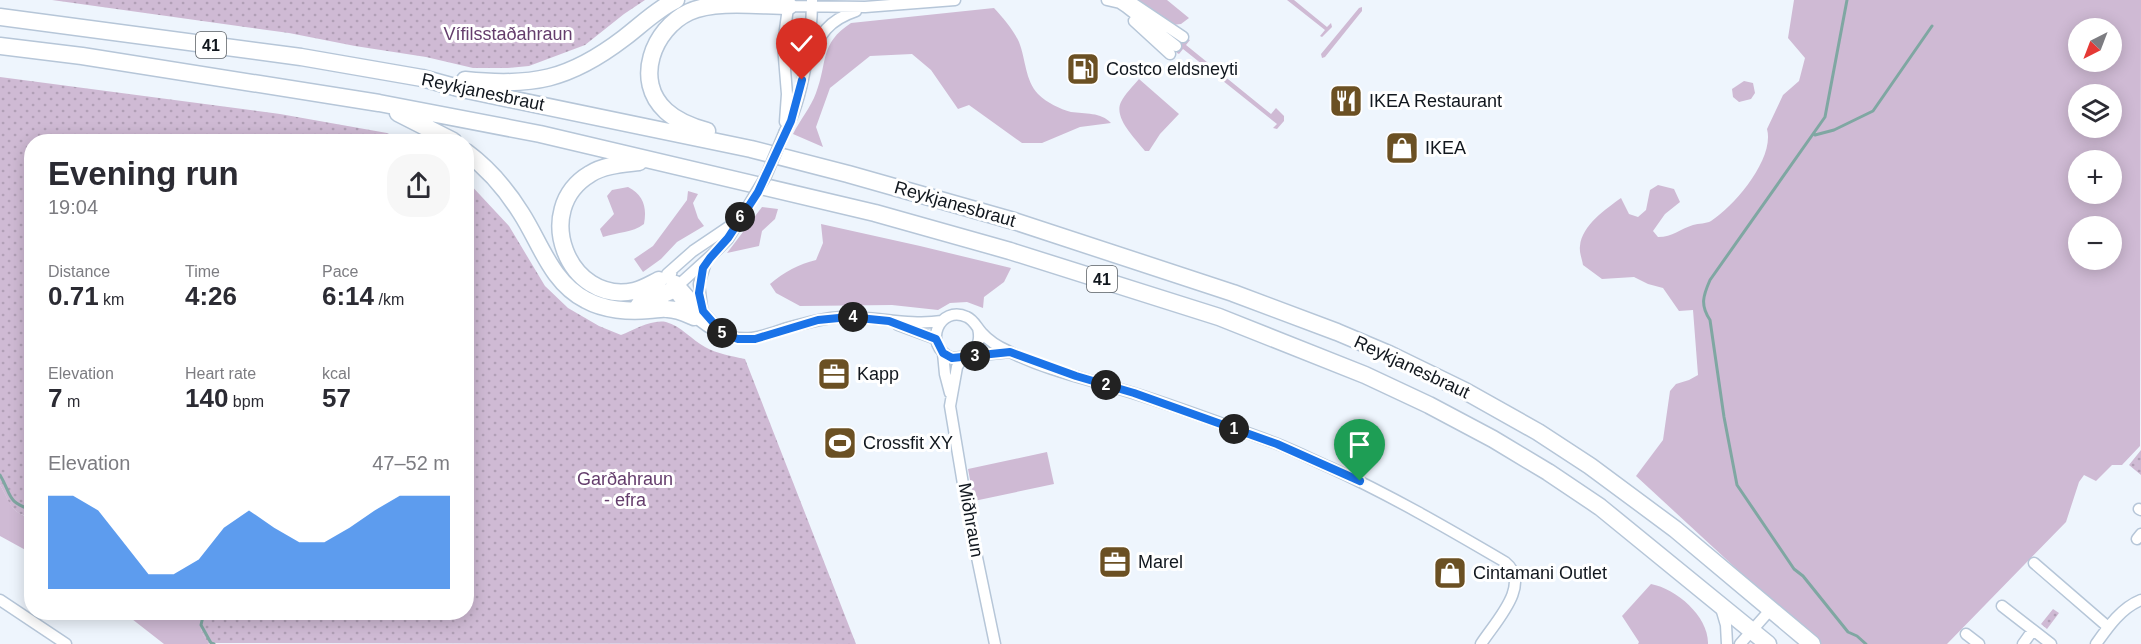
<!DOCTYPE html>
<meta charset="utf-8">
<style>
body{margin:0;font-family:Helvetica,sans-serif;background:#f7f7f7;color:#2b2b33;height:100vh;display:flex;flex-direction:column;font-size:22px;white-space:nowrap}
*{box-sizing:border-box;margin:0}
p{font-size:20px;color:#7c7c81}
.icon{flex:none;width:33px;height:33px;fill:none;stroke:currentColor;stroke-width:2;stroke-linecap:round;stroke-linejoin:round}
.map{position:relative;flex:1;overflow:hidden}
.drawer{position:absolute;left:24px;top:134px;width:450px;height:486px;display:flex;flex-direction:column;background:#fff;border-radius:24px;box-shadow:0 3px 15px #0003}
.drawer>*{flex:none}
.needle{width:39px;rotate:222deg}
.tools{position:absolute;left:2068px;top:18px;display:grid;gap:12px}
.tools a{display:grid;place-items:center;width:54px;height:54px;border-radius:50%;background:#fff;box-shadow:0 3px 15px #0003;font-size:30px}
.pin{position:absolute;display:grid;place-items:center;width:51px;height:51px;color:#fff;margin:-62px -26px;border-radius:50% 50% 50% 0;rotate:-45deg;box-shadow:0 0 6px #0007}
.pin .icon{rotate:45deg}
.km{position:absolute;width:30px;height:30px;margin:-15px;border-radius:50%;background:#222;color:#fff;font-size:16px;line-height:30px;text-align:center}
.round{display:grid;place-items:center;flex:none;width:63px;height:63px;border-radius:24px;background:#f7f7f7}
.head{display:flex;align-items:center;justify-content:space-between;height:102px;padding:0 24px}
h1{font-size:33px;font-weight:700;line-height:45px}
.figures{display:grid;grid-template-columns:repeat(3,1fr);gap:9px;height:102px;padding:6px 24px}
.figures div{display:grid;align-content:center}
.figures b{font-size:26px;font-weight:700}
.figures small{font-size:16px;font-weight:400}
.figures p{font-size:16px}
.chart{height:168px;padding:12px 24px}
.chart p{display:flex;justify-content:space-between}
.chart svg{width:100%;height:108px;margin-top:6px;fill:#1a73e8;opacity:.7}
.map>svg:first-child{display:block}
.grass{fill:#cfbad4;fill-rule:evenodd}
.park{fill:url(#park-dots)}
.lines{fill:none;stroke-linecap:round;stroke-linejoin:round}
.stream{stroke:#7fa7a2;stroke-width:3}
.minor-casing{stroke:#b6c6d8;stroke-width:13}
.highway-casing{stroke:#b6c6d8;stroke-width:19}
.minor{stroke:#fff;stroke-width:10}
.highway{stroke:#fff;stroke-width:16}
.minor-bridge-casing{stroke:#b6c6d8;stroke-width:13;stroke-linecap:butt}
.minor-bridge{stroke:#fff;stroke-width:10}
.route-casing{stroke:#fff;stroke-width:12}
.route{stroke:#1a73e8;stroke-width:8}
.labels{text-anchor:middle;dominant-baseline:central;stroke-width:6;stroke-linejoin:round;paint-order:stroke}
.shield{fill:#fff;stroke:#585d62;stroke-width:1.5}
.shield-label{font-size:16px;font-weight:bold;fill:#11171e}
.park-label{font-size:18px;fill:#643d6c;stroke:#fff}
.poi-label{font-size:18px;fill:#11171e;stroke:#fff;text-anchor:start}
.street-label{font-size:18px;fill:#11171e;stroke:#fff}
</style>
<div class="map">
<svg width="2141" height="644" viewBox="0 0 2141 644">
<defs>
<pattern id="park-dots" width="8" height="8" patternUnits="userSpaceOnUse" patternTransform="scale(1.5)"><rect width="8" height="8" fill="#cfbad4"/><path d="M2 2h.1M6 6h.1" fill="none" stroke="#b19fb6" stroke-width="1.8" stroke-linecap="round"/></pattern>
</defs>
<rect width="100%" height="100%" fill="#eef5fd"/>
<!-- grass -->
<path class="grass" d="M1136 0H1167L1189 18 1181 24 1172 25Z
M1287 0H1294L1327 27 1331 23 1332 27 1322 37 1320 36 1325 30Z
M1794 0H2141L2140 446 2122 465H2112L2096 481 2084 475 2079 482 2066 522 1947 644H1818L1636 476 1663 440 1670 391 1676 384 1689 380 1698 375 1693 310 1679 311 1663 288 1648 284 1634 277 1602 279 1583 265C1582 259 1579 252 1580 246 1582 225 1606 209 1621 198L1629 214 1638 217 1646 210 1650 190 1658 185 1674 189 1680 202 1665 214 1653 231 1658 237C1673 237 1680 229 1693 225 1699 223 1706 224 1711 221 1735 206 1775 158 1767 129L1783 95 1799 81 1805 58 1788 38ZM2079 28H2112V62H2079ZM2079 94H2112V128H2079ZM2079 160H2112V194H2079ZM2079 226H2112V260H2079Z
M1362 7V11L1325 57 1322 58 1321 54 1359 8Z
M994 8C1003 18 1013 29 1019 42 1026 60 1025 80 1038 94 1047 103 1060 109 1071 112 1085 114 1101 112 1111 123L1080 127 1042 143H1022L969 105 958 109 931 70 912 54 870 56 830 88 816 127 823 147 793 134C800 120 811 107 816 93 828 62 819 44 851 23Z
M1188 39 1190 40 1186 45 1271 114 1276 108 1284 116V121L1277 129 1273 128 1277 124 1183 49 1179 54 1177 53C1177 48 1183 40 1188 39Z
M1139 79 1179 114 1160 134 1149 151H1145C1136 139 1113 118 1121 102 1125 94 1133 86 1139 79Z
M1744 81 1753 83 1755 93 1751 99 1739 102 1733 97 1732 89Z
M628 187C644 195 647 208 644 224 632 233 618 232 603 237L600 229 614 214 607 196 612 190Z
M688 191 698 194 693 203 698 218 704 226 677 242 661 259 643 272 634 259 653 246 687 200Z
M762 207 778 209 775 219 762 231 759 246 727 253Z
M821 224 920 246 1011 268 1004 282 984 297 983 308 967 302 950 303 938 310 892 305 800 306 776 293 770 284C784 272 799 264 816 260L823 243Z
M1047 452 1054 484 974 501 968 469Z
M0 485C11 502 9 512 31 518V553L0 536Z
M1651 584C1677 589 1709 617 1708 644H1638L1639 642 1622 616Z
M123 612H200L202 633 209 644H164Z"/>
<!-- park -->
<path class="park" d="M52 0H645L624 14 585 45 529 66 508 68H473L426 57 355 46 289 33Z
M0 77 280 114 387 133 404 141H32L31 518C8 511 11 503 0 485Z
M467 181 509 226 545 286 568 308 599 326 621 335C634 330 652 319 666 322 681 326 692 340 705 347 718 354 731 356 745 359L856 644 208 643 202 633 200 612H466Z
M2141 450V475L2129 465Z
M2053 609 2059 613 2047 629 2041 624Z"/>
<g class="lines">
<!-- stream -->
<path class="stream" d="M1847 0 1825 117 1710 280C1703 296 1700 305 1710 320L1724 417 1737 485 1794 569 1803 576 1848 632 1857 636 1866 644
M1815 135 1834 130 1873 111 1932 26
M0 475C12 495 6 502 32 510
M204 612 201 625 211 643 214 644"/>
<!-- minor casing -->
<g class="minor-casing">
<path id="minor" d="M1107 0 1120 3 1126 7 1176 46
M1128 0 1183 37
M789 6 865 7 955 0
M1134 21 1170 54
M810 60C819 34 829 20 856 11
M785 122 787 94 783 45 789 0
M785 131C803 100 812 37 812 0
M672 270C667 285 676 295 685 306 694 318 704 325 717 332 743 344 762 337 787 328 805 323 823 318 841 317 875 316 908 326 942 321
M667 274 693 251 733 224
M676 281 721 332
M673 290 715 252 728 239 745 211
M702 308 699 284 705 265
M898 325 936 339
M1010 352 952 358C921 345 940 304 967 317 974 320 977 328 982 333 989 341 999 347 1008 351 1047 371 1092 380 1133 393 1181 408 1228 426 1275 443 1293 450 1311 459 1329 467 1390 495 1447 528 1505 562 1533 584 1495 622 1481 644
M943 353 945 374 950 393
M967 356C978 349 981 340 978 328
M962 358 957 367 950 406 968 514 995 644
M2139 509 2141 510
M2137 539 2141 534
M2034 563 2108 627
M0 600 66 644
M2002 606 2033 630 2023 644
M1721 608 1726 625 1727 644
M2033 630 2051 644
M1966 634 1979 644
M1740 644 1771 609
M2096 644C2108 627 2121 608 2141 600"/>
</g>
<!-- highway casing -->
<g class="highway-casing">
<path id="highway" d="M0 17 301 57 422 78 462 89 751 149 848 174 1014 221 1233 293 1337 332 1389 354 1465 391 1538 432 1590 466 1675 529 1812 644
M0 46 82 56 379 103 540 134 875 213 1010 251 1219 317 1365 375 1429 405 1493 439 1548 472 1600 507 1768 644
M465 80C532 87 569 80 624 38 640 26 657 9 676 0
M398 113 453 141
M707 131C692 127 678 122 666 111 633 81 653 29 689 12 715 0 760 6 789 6
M466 152C489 169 506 189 521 213 541 244 551 282 586 300 604 310 629 312 649 310 655 310 661 308 667 309 677 309 685 313 694 317
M639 162C623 164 604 165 590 174 531 209 568 305 634 291 643 289 651 284 659 280
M639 305 673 290"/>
</g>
<!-- minor -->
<use href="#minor" class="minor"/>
<!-- highway -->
<use href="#highway" class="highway"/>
<!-- minor-bridge casing -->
<g class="minor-bridge-casing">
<path id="minor-bridge" d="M745 211 766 176 785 131"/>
</g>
<!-- minor-bridge -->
<use href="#minor-bridge" class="minor-bridge"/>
</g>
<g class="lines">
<!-- route casing -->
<g class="route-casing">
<path id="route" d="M802 80 791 121 758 192 728 238 710 258 703 268 699 293 703 311 723 334 738 339H755L818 320 849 317 889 321 936 339 943 353 952 358 1010 352 1076 376 1134 393 1277 444 1360 481"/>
</g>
<!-- route -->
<use href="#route" class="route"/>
</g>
<!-- icons -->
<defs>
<g id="fuel-square" transform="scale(1.725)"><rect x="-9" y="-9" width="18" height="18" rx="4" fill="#6b5023" stroke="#fff"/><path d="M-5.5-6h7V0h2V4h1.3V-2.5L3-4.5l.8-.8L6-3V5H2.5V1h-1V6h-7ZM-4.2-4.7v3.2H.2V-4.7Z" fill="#fff"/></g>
<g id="restaurant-square" transform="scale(1.725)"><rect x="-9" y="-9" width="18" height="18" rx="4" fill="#6b5023" stroke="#fff"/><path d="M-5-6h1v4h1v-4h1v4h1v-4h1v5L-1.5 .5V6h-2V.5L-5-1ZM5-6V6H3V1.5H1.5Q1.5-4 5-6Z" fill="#fff"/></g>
<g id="shop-square" transform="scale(1.725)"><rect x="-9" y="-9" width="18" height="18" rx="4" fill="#6b5023" stroke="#fff"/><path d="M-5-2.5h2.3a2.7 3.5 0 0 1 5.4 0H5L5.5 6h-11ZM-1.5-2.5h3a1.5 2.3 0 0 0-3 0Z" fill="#fff"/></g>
<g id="office-square" transform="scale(1.725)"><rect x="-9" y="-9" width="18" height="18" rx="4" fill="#6b5023" stroke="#fff"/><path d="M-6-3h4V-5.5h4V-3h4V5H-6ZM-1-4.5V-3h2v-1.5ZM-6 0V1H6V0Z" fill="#fff"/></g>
<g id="stadium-square" transform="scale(1.725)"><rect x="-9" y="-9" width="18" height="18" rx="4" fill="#6b5023" stroke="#fff"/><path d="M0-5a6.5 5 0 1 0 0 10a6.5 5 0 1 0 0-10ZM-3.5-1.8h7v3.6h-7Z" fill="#fff"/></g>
</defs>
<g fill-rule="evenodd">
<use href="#fuel-square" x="1083" y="69"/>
<use href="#restaurant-square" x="1346" y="101"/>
<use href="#shop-square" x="1402" y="148"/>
<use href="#office-square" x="834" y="374"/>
<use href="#stadium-square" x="840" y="443"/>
<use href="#office-square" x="1115" y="562"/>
<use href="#shop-square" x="1450" y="573"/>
</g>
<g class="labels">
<!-- shield labels -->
<g class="shield">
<rect x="196" y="32" width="30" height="26" rx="4.5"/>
<rect x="1087" y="266" width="30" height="26" rx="4.5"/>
</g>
<g class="shield-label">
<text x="211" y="45">41</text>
<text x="1102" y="279">41</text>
</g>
<!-- park labels -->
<g class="park-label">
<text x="508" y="34">Vífilsstaðahraun</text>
<text x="625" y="479">Garðahraun<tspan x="625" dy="21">- efra</tspan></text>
</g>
<!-- poi labels -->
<g class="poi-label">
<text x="1106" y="69">Costco eldsneyti</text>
<text x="1369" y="101">IKEA Restaurant</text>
<text x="1425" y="148">IKEA</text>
<text x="857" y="374">Kapp</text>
<text x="863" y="443">Crossfit XY</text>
<text x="1138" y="562">Marel</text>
<text x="1473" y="573">Cintamani Outlet</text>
</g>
<!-- street labels -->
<g class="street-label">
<text transform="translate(483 92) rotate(12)">Reykjanesbraut</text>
<text transform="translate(955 204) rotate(16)">Reykjanesbraut</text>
<text transform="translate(1412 367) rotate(25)">Reykjanesbraut</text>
<text transform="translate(971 520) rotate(80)">Miðhraun</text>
</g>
</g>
</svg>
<div class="tools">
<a><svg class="needle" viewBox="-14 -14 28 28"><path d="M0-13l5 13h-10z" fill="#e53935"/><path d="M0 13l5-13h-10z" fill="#7c7c81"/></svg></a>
<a><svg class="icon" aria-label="layers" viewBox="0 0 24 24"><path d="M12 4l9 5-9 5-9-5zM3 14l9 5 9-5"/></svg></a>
<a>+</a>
<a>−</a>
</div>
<div class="pin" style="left:1360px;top:481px;background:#1e9e55"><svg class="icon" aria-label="arrive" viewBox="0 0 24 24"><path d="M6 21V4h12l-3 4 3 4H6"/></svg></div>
<div class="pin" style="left:802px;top:80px;background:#d93025"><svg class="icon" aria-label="check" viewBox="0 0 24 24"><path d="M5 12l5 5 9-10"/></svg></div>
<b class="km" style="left:1234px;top:429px">1</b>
<b class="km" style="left:1106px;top:385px">2</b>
<b class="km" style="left:975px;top:356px">3</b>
<b class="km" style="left:853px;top:317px">4</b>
<b class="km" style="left:722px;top:333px">5</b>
<b class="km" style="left:740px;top:217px">6</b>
<section class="drawer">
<div class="head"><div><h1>Evening run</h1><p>19:04</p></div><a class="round"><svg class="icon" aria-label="share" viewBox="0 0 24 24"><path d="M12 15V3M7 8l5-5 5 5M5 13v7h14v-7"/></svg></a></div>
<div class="figures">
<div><p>Distance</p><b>0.71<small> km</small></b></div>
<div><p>Time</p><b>4:26</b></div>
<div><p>Pace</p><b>6:14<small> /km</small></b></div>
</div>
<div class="figures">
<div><p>Elevation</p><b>7<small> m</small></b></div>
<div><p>Heart rate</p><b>140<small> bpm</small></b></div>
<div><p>kcal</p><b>57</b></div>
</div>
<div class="chart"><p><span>Elevation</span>47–52 m</p>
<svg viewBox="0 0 160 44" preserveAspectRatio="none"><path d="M0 44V6L10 6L20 12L30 25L40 38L50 38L60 32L70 19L80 12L90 19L100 25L110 25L120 19L130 12L140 6L150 6L160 6V44z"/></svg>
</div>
</section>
</div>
